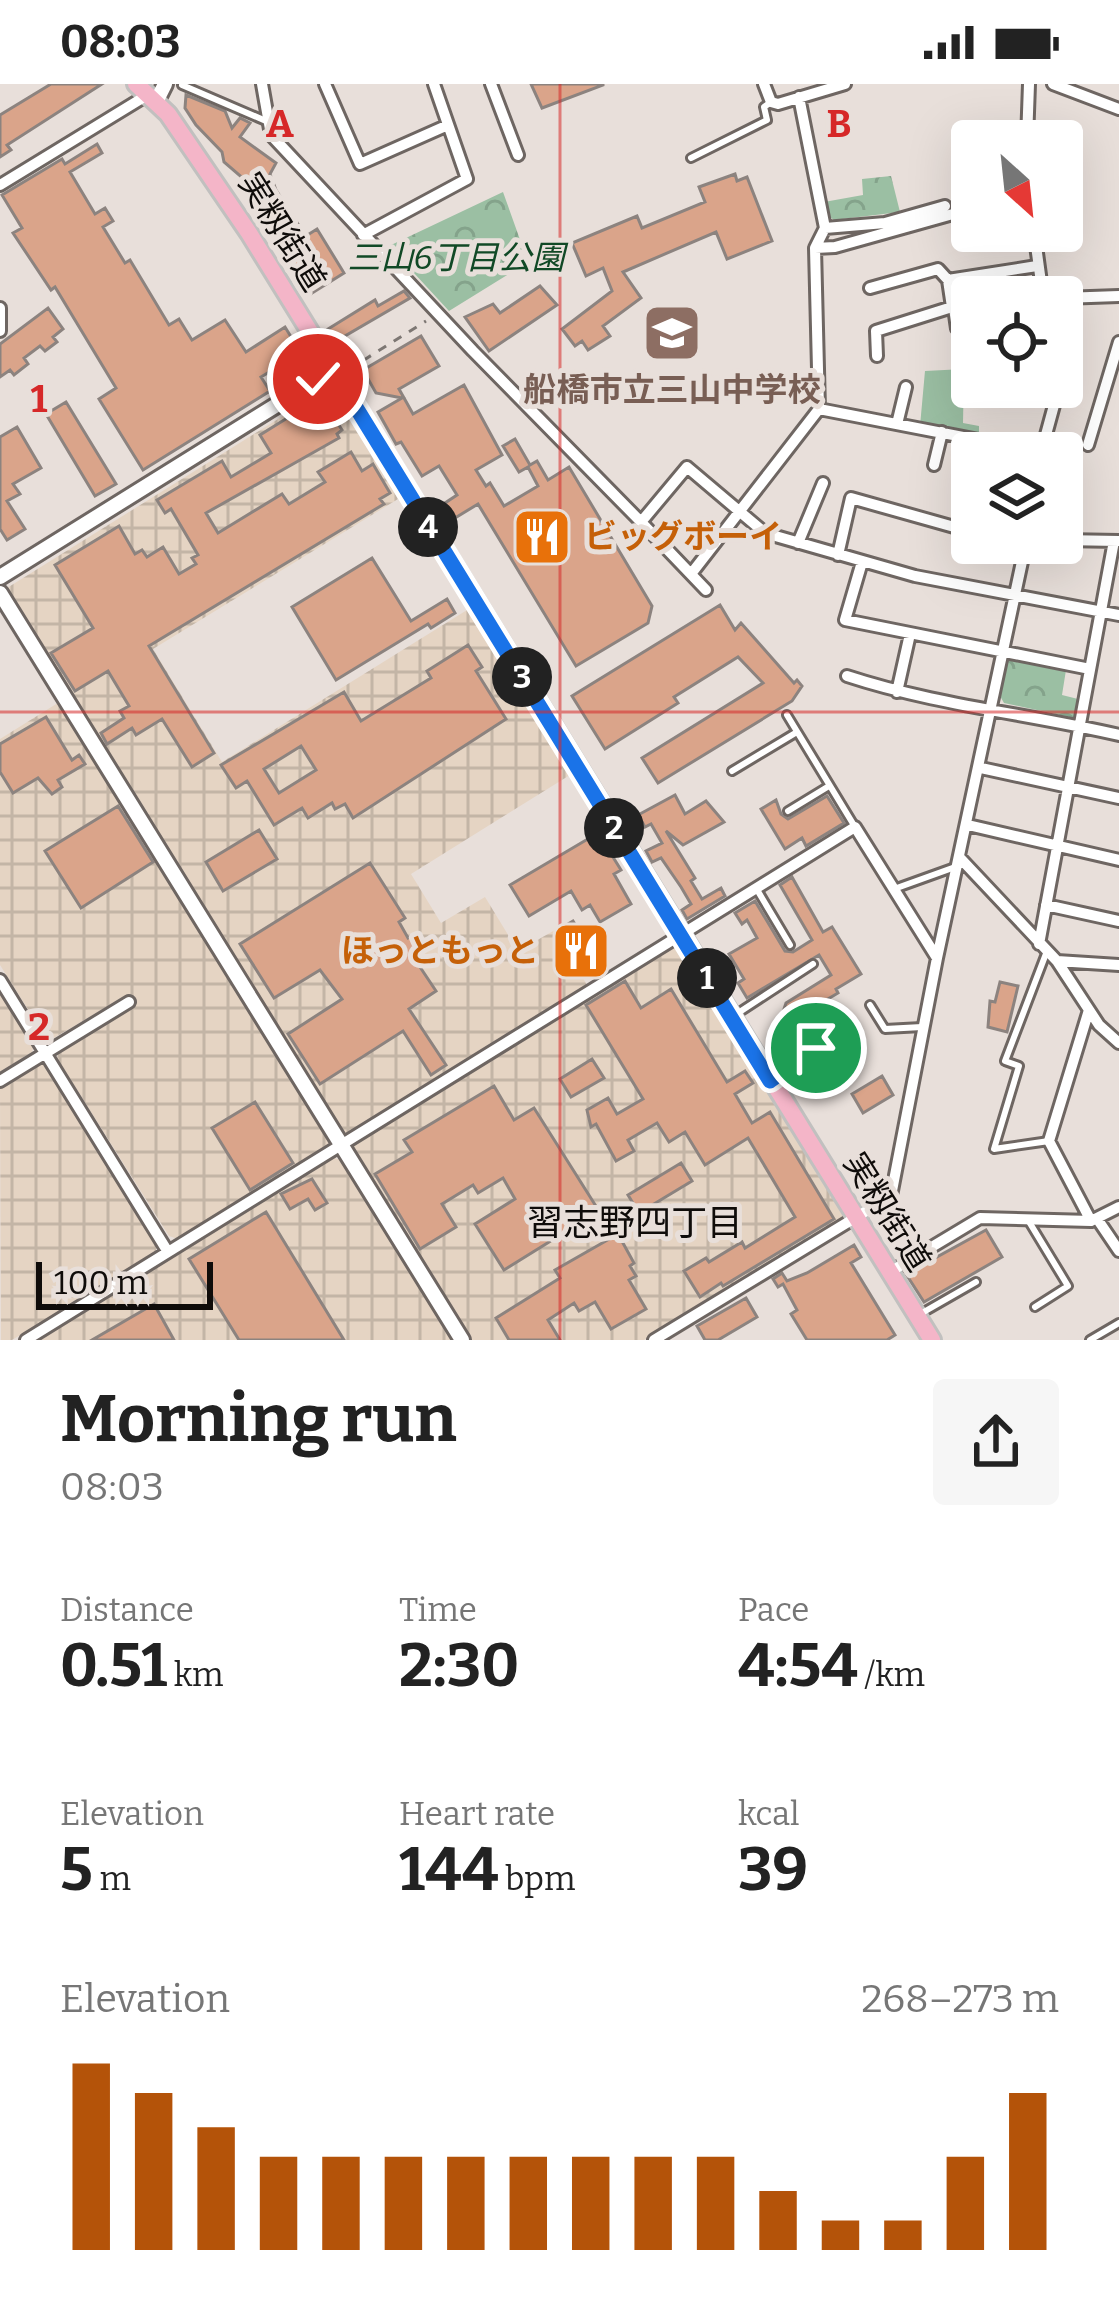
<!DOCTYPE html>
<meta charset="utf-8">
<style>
body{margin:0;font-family:Bitter,"Noto Sans JP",serif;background:#f6f6f6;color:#222;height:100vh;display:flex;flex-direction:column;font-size:45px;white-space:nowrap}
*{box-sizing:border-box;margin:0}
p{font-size:39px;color:#767676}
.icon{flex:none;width:66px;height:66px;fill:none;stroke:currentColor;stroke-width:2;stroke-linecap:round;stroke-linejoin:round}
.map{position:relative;height:1256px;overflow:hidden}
.drawer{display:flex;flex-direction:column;background:#fff;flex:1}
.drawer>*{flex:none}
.needle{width:78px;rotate:153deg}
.buttons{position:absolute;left:951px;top:36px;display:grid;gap:24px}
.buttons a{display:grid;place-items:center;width:132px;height:132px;border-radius:12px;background:#fff;box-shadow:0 12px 48px #0002;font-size:60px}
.scale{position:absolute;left:36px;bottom:30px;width:177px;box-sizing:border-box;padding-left:12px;border:6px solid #0f0c0a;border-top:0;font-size:33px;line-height:42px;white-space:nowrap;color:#0f0c0a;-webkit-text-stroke:9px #e8dfda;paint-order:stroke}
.pin{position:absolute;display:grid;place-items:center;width:102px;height:102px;color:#fff;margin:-51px;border:6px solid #fff;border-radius:50%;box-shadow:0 3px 12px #0007}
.km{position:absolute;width:60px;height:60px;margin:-30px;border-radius:50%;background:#222;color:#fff;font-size:33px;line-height:60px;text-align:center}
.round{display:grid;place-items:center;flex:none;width:126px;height:126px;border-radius:12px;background:#f6f6f6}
.head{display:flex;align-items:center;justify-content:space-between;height:204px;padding:0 60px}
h1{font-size:66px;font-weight:700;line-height:90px}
.stats{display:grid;grid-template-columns:repeat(3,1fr);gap:18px;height:204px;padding:12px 60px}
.stats div{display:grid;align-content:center}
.stats b{font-size:60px;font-weight:700}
.stats small{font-size:33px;font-weight:400}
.stats p{font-size:33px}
.chart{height:336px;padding:24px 60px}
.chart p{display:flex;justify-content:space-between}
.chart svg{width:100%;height:216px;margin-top:12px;stroke:#b45309;stroke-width:6}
.status{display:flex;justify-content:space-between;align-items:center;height:84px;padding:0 60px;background:#fff;direction:ltr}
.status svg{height:33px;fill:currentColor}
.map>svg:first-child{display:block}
.industrial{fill:url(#industrial-grid)}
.green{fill:#9bbfa3}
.park{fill:url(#park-crowns)}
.building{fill:#daa48a;stroke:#8c837f;stroke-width:3;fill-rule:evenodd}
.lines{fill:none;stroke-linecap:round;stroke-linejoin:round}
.service-casing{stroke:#6e6662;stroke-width:12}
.minor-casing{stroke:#6e6662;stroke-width:16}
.tertiary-casing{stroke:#6e6662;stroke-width:20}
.primary-casing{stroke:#c1c0bf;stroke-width:22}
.path{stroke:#7d7773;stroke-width:3;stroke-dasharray:9 9;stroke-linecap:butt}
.service{stroke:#fff;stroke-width:6}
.minor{stroke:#fff;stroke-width:10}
.tertiary{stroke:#fff;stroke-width:14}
.primary{stroke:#f4b5c8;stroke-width:16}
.route-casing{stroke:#fff;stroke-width:24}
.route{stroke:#1a73e8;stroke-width:15}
.grid{fill:none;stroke:#d62828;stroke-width:3;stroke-opacity:0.55}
.labels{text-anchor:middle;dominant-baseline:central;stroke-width:10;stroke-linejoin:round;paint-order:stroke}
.street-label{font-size:33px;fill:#0f0c0a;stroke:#e8dfda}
.park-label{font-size:33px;font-style:italic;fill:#114926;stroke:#e8dfda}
.education-label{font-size:33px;font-weight:bold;fill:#785e54;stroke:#e8dfda}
.food-label{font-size:33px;font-weight:bold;fill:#c56008;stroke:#e8dfda;text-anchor:start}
.neighbourhood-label{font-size:36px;fill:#0f0c0a;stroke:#e8dfda}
.grid-label{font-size:39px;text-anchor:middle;font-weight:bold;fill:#d62828;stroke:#e8dfda;stroke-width:10;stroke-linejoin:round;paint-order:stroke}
</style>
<div class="status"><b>08:03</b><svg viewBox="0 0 49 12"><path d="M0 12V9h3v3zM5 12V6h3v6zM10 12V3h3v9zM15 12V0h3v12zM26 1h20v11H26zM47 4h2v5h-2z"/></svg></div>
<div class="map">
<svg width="1119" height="1256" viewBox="0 0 1119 1256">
<defs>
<pattern id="industrial-grid" width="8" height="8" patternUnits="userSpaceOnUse" patternTransform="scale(3)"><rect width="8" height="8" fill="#e5d4c3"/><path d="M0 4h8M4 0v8" fill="none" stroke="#c3b5a6"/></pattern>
<pattern id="park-crowns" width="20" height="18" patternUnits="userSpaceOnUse" patternTransform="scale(3)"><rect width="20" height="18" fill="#9bbfa3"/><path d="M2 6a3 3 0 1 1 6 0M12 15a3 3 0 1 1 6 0" fill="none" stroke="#84a38b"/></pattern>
</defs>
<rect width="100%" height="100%" fill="#e8dfda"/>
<!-- industrial -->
<path class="industrial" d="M320 309 336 314 398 415 153 565 222 678 467 526 570 691 411 790 441 839 485 813 518 867 555 846 587 901 347 1050 341 1049 7 504Z
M61 617 330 1056 326 1066 178 1155 169 1152 57 974 59 967 133 922 127 911 52 955 46 954 0 881V655Z
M676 861 844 1133 644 1256H471L352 1065 353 1060Z
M0 907 34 961 32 968 0 988Z
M40 980 47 982 157 1160 155 1170 12 1256H1L0 1005Z
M331 1073 341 1076 453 1256H40Z"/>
<!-- green -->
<path class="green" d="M964 285 963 339 979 342V352L920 342 925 287Z"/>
<!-- park -->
<path class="park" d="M891 92 900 128 834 136 827 131 824 118 863 111 862 95Z
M503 108 528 178 449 227 389 162Z
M1011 574 1066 586 1062 611 1082 616 1081 629 1074 634 1004 619 1000 612 1006 579Z"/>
<!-- building -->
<path class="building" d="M51 0H102L7 61 11 66 0 73V31Z
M531 0H603V1L542 24Z
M186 11 225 27 232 44 240 34 250 39 240 53 276 79 270 90 276 106 298 140 281 156 277 149 273 151 259 128 273 120 224 78 222 68 196 41 185 24Z
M97 60 102 69 70 88 95 130 105 124 113 137 103 143 125 179 130 176 169 241 179 235 192 256 225 236 246 268 285 243 301 269 261 293 270 307 143 386 99 315 116 304 55 203 51 206 13 149 22 144 2 111 62 75 65 80Z
M735 90 737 97 747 93 772 157 727 175 716 148 623 188 641 214 603 242 610 252 588 266 582 257 575 262 562 245 612 207 603 184 586 192 572 159 637 132 642 144 705 118 699 103Z
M317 145 344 189 309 211 282 167Z
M540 202 557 221 489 267 465 233 493 220 500 229Z
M404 207 410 214 338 256 332 253 328 245 375 216 378 222Z
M48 224 63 245 53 253 57 258 45 267 40 262 24 274 28 280 14 291 10 286 0 293V260Z
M421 252 439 282 399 305 413 330 464 301 502 371 476 386 486 402 490 399 504 422 538 402 528 383 519 388 503 362 515 355 530 381 537 377 548 396 569 383 652 522 648 539 576 582 478 420 455 434 445 419 457 411 439 382 422 392 401 358 396 360 378 328 402 314 376 309 363 286Z
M321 313 342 346 337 350 339 354 206 429 218 449 282 410 289 420 325 398 318 388 351 368 362 387 373 380 390 409 380 415 384 420 149 562 214 669 192 683 162 635 136 651 132 644 107 660 101 649 124 634 120 627 129 622 108 587 75 607 51 569 93 544 55 481 119 442 135 470 142 466 147 473 163 463 179 490 196 480 192 474 198 471 171 425 165 429 157 416 222 377 231 393 271 369 260 351Z
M66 318 116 400 95 412 46 330Z
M17 343 41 384 13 400 20 410 7 417 25 445 7 456 0 445V353Z
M372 474 411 537 447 515 455 529 431 544 428 540 336 596 292 523Z
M720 521 735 546 741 539 794 599 797 596 802 602 792 617 658 699 642 674 763 599 738 573 674 613 678 619 605 665 572 612Z
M468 561 482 583 476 587 506 635 353 734 345 720 335 725 332 719 308 734 302 724 274 741 247 697 236 704 221 681 344 608 361 637 431 594 427 587ZM301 662 316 686 279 709 264 685Z
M46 633 72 676 79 671 85 680 58 696 62 703 52 710 38 694 13 709 0 688V660Z
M675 711 685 730 706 717 724 738 683 761 666 747 695 794 691 797 702 815 721 804 725 812 687 835 682 826 691 820 681 803 661 774 652 778 646 767 662 759 651 740 645 743 638 731Z
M827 712 844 739 806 762 802 754 785 765 761 725 776 716 781 730 788 735Z
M118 722 153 778 81 824 45 767Z
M259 746 277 775 223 807 206 778Z
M598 749 621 786 614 790 631 820 600 838 590 821 582 826 571 807 529 832 510 801Z
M370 779 405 834 399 838 408 854 413 851 421 863 412 871 436 907 409 925 446 981 431 991 403 947 320 1000 288 950 342 915 320 886 274 914 240 860Z
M792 793 823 848 832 843 861 890 836 905 838 909 791 937 784 925 786 919 831 891 819 871 747 914 738 899 744 895 729 870 757 854 747 836 742 840 735 829 755 817 785 867 793 868 812 856 780 801Z
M573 837 600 881 585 890 558 846Z
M625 897 641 924 671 905 727 998 745 987 753 999 735 1010 752 1039 770 1028 834 1135 723 1202 721 1199 700 1213 684 1187 706 1174 709 1178 742 1158 745 1164 795 1133 748 1054 705 1081 685 1048 669 1058 657 1039 628 1056 634 1067 616 1077 596 1040 591 1043 587 1026 608 1014 617 1030 643 1015 586 921Z
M1000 898 1018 902 1007 948 988 943 990 917 995 918Z
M592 975 604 994 571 1013 560 995Z
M882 992 893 1011 863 1029 852 1010Z
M494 1002 514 1036 534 1024 599 1127 504 1186 475 1140 515 1115 503 1094 478 1109 473 1101 442 1120 456 1143 420 1165 375 1090 412 1068 404 1056Z
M255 1018 293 1079 250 1106 212 1044Z
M681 1079 692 1097 639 1129 628 1111Z
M312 1095 327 1119 315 1126 308 1115 290 1125 281 1110Z
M266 1128 344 1256H239L189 1175Z
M986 1146 1002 1173 924 1218 906 1190Z
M618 1150 634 1179 630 1182 636 1192 629 1196 646 1225 611 1245 595 1218 579 1227 574 1219 548 1236 560 1256H509L496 1234 560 1194 555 1186Z
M854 1161 861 1173 851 1179 895 1251 887 1256H807L791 1230 797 1226 783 1200 778 1203 773 1195 782 1189 787 1197 807 1189Z
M746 1214 757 1233 718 1256H705L697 1242Z
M154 1220 174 1256H92Z"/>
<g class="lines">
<!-- service casing -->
<g class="service-casing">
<path id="service" d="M182 1 266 37
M691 74 767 36 764 23 771 18
M952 224 955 245 972 244
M787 631 855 743
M732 687 797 648
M788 727 829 702
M756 804 790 861
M894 805 958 782
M1047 867 1005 977 1019 982 994 1065 1049 1057
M870 921 885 945 922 943
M735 931 813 880
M775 993 816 964
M1028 1136 1068 1202 1035 1223
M922 1229 976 1198
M1090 1256 1119 1239"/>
</g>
<!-- minor casing -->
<g class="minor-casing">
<path id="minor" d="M262 0 271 51 473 267 641 438 687 383 765 449 915 492 1119 531
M325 0 360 80 448 41
M491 0 518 71
M764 0 771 18 778 20 845 0
M1053 0 1119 25
M1027 57 1029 0
M0 101 149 10
M825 144 885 139 945 122
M1034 147 1043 213
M363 151 467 95 434 0
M815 164 835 163 960 128
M870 204 938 185 948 196 1037 182
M1062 214 1119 212
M0 224V247
M1062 260V292
M877 272 876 247 952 223 948 196
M819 325 1041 368
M897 340 906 303
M1088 361 1119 258
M1041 369 1059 303
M934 381 942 348
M641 438 706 506
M1062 456 1119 457
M798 459 823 399
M838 471 851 414 972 448
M862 478 845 536 1090 585
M691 490 819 325 815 164 825 144 799 13
M847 592C935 621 1029 630 1119 651
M897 608 910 550
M981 684 1119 714
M968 741 1119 776
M961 775 1057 877 1099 941 1119 959
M1046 821 1119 837
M1039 860 1114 457
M1057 877 1119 881
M0 896 168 1168
M1089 926 1049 1057 1091 1137
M0 997 129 918
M1098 1136 1119 1167
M890 1188 980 1134 1091 1137 1119 1123
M26 1256 855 743 937 874
M654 1256 891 1112 937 874 1026 459"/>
</g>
<!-- tertiary casing -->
<g class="tertiary-casing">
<path id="tertiary" d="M157 16 165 0
M0 493 333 286
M0 509 462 1256"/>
</g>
<!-- primary casing -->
<g class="primary-casing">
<path id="primary" d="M136 0 168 30 249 149 932 1256"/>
</g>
<!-- path -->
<path class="path" d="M348 286 426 237"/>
<!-- service -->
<use href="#service" class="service"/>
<!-- minor -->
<use href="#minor" class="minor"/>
<!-- tertiary -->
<use href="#tertiary" class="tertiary"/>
<!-- primary -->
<use href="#primary" class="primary"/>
</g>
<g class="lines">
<!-- route casing -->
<g class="route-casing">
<path id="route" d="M318 295 333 286 770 997 816 964"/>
</g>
<!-- route -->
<use href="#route" class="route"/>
</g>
<!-- grid -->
<path class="grid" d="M560 0V1256M0 628H1119"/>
<!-- icons -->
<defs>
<g id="school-square" transform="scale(3)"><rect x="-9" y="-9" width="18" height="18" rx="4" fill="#8d6e63" stroke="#e8dfda"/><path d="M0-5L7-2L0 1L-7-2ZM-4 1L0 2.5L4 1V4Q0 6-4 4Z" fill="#fff"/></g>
<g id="restaurant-square" transform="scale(3)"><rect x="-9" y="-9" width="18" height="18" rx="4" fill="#e8710a" stroke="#e8dfda"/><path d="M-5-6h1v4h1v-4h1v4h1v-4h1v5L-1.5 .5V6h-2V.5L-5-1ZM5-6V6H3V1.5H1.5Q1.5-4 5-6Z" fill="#fff"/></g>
</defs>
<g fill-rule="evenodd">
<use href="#school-square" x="672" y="249"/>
<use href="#restaurant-square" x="542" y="453"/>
<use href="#restaurant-square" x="581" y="867"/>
</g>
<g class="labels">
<!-- street labels -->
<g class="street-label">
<text transform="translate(282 148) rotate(58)">実籾街道</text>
<text transform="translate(887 1128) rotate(58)">実籾街道</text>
</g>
<!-- park labels -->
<g class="park-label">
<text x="456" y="174">三山6丁目公園</text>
</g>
<!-- education labels -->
<g class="education-label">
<text x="672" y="306">船橋市立三山中学校</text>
</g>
<!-- food labels -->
<g class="food-label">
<text x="584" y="453">ビッグボーイ</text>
<text x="539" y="867" text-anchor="end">ほっともっと</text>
</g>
<!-- neighbourhood labels -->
<g class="neighbourhood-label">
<text x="635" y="1139">習志野四丁目</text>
</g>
</g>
<g class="grid-label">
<text x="280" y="53">A</text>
<text x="839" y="53">B</text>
<text x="39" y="328">1</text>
<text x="39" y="956">2</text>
</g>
</svg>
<div class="buttons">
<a><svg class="needle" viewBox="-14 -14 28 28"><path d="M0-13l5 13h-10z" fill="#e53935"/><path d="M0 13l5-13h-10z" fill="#767676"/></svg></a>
<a><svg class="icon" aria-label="locate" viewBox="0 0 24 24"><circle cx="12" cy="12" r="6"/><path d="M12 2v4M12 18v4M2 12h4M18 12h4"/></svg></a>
<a><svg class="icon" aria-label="layers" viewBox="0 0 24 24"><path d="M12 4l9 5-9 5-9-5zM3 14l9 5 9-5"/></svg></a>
</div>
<div class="scale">100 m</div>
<div class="pin" style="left:816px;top:964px;background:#1e9e55"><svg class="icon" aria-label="arrive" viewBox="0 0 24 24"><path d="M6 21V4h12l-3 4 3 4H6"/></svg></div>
<div class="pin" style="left:318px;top:295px;background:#d93025"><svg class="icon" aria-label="check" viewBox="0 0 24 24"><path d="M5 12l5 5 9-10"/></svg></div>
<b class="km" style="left:707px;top:894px">1</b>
<b class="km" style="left:614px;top:744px">2</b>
<b class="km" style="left:522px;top:593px">3</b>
<b class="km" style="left:428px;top:443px">4</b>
</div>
<section class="drawer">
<div class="head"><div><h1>Morning run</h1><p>08:03</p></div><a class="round"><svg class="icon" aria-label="share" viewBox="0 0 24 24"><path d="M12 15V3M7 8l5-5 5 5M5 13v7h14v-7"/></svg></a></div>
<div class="stats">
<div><p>Distance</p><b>0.51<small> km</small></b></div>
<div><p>Time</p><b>2:30</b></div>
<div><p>Pace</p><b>4:54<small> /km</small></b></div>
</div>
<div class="stats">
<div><p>Elevation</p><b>5<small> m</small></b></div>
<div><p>Heart rate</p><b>144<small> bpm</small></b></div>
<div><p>kcal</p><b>39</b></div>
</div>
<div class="chart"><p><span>Elevation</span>268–273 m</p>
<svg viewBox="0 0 160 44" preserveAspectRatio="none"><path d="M5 44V6M15 44V12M25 44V19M35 44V25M45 44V25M55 44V25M65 44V25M75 44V25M85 44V25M95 44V25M105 44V25M115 44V32M125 44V38M135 44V38M145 44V25M155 44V12"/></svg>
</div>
</section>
